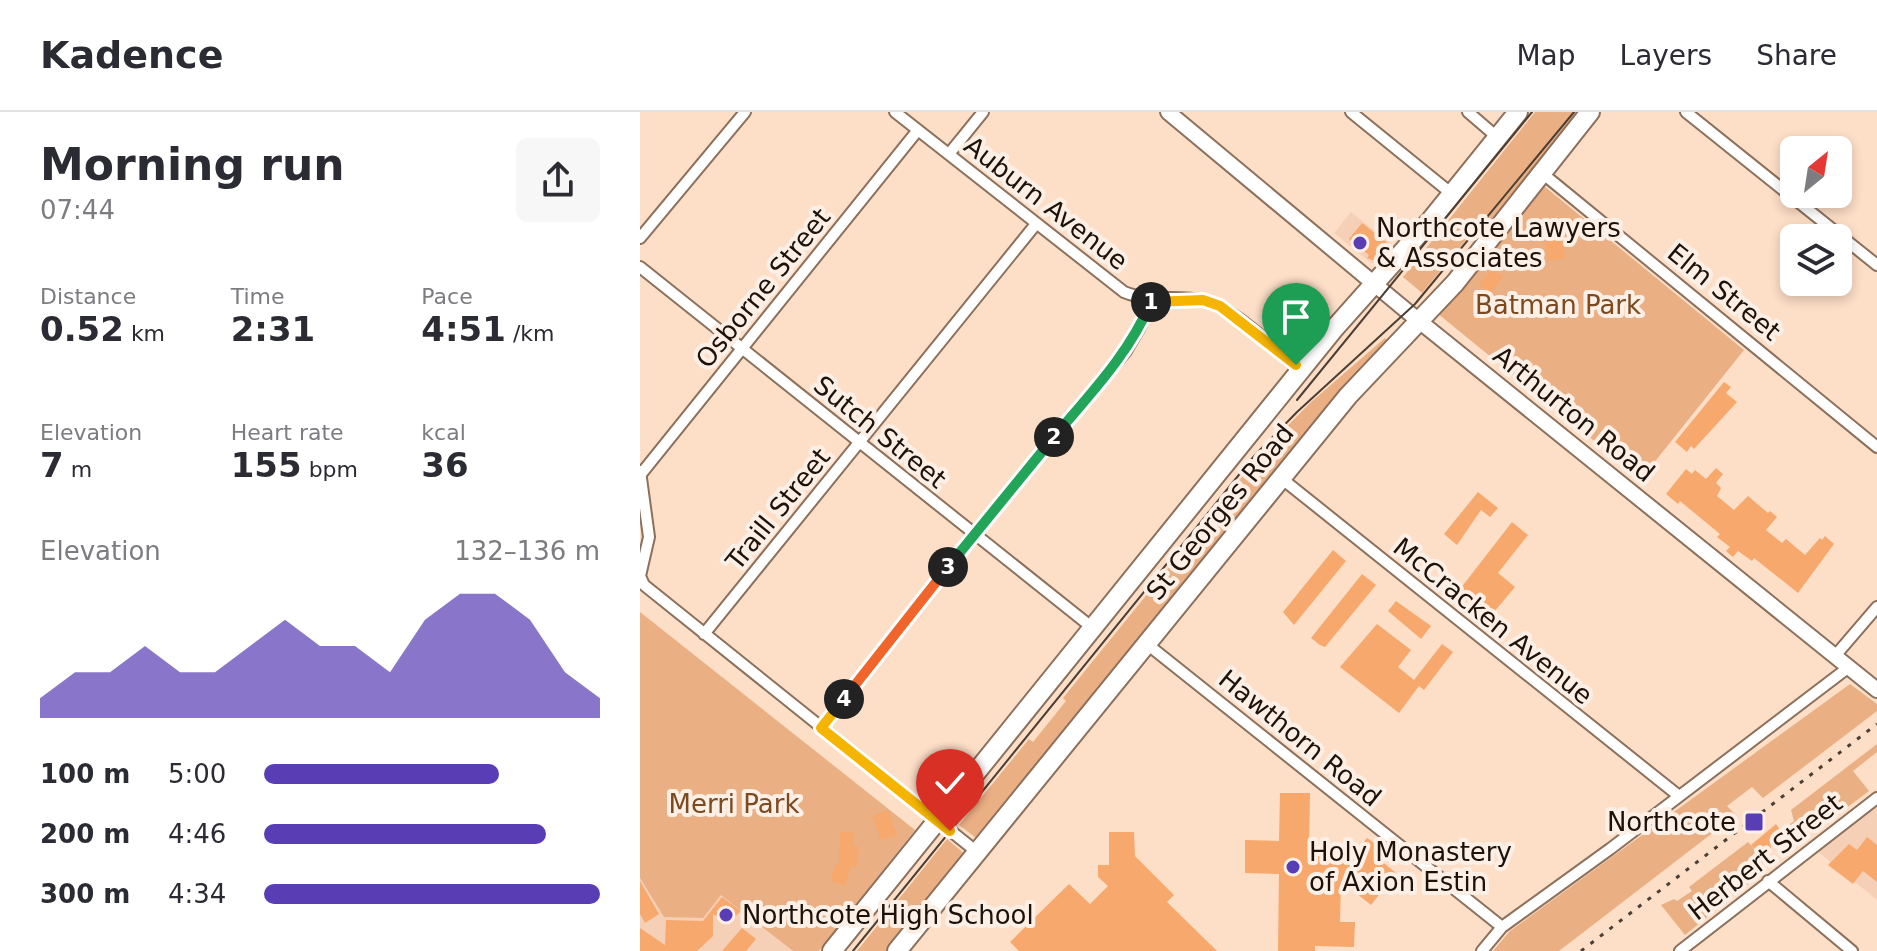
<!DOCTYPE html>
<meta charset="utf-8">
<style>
body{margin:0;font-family:"DejaVu Sans",sans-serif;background:#f7f7f7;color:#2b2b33;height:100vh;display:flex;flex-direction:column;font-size:30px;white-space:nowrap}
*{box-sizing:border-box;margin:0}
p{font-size:26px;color:#7c7c81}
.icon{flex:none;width:44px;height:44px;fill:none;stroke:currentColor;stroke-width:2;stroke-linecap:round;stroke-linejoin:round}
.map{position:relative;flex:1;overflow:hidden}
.panel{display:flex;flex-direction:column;background:#fff;width:640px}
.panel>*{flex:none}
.needle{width:52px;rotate:30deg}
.controls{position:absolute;left:1140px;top:24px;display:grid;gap:16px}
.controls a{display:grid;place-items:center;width:72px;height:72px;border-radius:12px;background:#fff;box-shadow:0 4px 12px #0003;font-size:40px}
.pin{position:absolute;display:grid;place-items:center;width:68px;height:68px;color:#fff;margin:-82px -34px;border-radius:50% 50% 50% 0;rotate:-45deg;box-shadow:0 0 8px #0007}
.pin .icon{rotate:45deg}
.km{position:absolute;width:40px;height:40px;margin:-20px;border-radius:50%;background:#222;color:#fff;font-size:22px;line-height:40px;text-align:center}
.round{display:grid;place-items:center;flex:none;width:84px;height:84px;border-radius:12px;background:#f7f7f7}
.headline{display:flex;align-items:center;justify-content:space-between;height:136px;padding:0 40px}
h1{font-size:44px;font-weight:600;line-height:60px}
.metrics{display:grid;grid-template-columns:repeat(3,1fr);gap:12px;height:136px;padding:8px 40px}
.metrics div{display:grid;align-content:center}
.metrics b{font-size:34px;font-weight:600}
.metrics small{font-size:22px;font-weight:400}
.metrics p{font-size:22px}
.chart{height:224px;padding:16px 40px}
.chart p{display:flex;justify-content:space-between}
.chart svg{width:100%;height:144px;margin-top:8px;fill:#583db5;opacity:.7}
ul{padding:0 40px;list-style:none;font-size:26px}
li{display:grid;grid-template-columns:128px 96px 1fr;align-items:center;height:60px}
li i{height:20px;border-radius:10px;background:#583db5}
header{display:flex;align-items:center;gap:48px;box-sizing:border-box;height:112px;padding:0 40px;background:#fff;border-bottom:2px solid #e1e1e2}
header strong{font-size:38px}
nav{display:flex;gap:44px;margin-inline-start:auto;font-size:28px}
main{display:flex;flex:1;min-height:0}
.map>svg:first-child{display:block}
.built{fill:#f6d0b6}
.green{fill:#ebaf84}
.building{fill:#f6a86d}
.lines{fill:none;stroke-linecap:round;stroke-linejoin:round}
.street-casing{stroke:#8c705c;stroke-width:14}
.secondary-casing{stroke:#8c705c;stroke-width:18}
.highway-casing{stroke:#8c705c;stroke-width:22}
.street{stroke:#fff;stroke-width:10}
.secondary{stroke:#fff;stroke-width:14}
.highway{stroke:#fff;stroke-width:18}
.tram{stroke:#4c3e32;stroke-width:2}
.rail{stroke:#4c3e32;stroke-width:3;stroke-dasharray:4 8;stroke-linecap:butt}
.split-1-casing{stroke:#fff;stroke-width:16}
.split-2-casing{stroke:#fff;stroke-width:16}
.split-3-casing{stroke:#fff;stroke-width:16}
.split-4-casing{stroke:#fff;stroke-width:16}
.split-5-casing{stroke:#fff;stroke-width:16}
.split-1{stroke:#f5b400;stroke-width:10}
.split-2{stroke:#22a559;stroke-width:10}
.split-3{stroke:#22a559;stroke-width:10}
.split-4{stroke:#f0652b;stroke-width:10}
.split-5{stroke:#f5b400;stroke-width:10}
.poi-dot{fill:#583db5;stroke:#fcefe6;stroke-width:3}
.labels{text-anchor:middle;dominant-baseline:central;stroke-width:8;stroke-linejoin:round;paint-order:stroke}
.street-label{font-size:26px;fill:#1c120a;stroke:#fcefe6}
.poi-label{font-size:26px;fill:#1c120a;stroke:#fcefe6;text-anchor:start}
.park-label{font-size:26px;fill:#7d491f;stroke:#fcefe6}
</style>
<header>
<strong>Kadence</strong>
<nav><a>Map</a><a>Layers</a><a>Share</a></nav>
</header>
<main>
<section class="panel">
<div class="headline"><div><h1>Morning run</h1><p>07:44</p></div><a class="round"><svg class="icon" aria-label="share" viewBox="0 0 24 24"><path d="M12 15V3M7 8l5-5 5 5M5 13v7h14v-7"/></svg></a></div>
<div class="metrics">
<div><p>Distance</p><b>0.52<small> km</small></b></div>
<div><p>Time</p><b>2:31</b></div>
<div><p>Pace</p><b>4:51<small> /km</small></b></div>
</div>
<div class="metrics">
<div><p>Elevation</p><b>7<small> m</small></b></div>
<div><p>Heart rate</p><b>155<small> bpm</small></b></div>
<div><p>kcal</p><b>36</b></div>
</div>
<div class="chart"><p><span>Elevation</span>132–136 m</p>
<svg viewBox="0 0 160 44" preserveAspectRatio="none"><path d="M0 44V38L10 30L20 30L30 22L40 30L50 30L60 22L70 14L80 22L90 22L100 30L110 14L120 6L130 6L140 14L150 30L160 38V44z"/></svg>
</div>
<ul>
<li><b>100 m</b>5:00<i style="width:70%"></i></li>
<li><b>200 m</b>4:46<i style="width:84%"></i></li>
<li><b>300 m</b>4:34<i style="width:100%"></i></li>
</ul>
</section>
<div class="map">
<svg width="1237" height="839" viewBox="0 0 1237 839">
<rect width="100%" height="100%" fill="#fddec7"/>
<!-- built -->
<path class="built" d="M711 100 752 133 739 151H731L694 121Z
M1237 692V788L1176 738Z
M0 766 24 804 81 782 153 839H0Z"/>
<!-- green -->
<path class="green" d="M895 0H941L843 122 836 116 782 181 763 165Z
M904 74 1104 238 1001 367 797 201Z
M745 226 747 228 340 729 319 713 389 627 393 630 426 589 423 586 624 338 670 291Z
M0 500 275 718 179 839H153L81 783 63 806 24 805 0 766Z
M1210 572 1237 592V599L1123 686 1112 675 1087 694 1096 703 919 839H853L870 819Z
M1237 632V640L1213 659 1229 679 1201 700 1198 697 1151 720 1146 715 1154 709 1151 698Z
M307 727 327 744 251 839H217Z
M1108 730 1117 740 1132 733 1119 762 1106 774 1092 761 1085 767 1097 781 1045 823 1021 793 1034 787 1037 789 1052 779 1049 775Z"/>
<!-- building -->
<path class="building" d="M722 111 750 133 737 150 727 146 729 143 709 127Z
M921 120 925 146 908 149 904 122Z
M852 157 863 165 850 182 839 174 840 171Z
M1084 270 1091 275 1086 281 1097 290 1054 337 1051 334 1047 340 1035 330Z
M1076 356 1083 362 1076 371 1081 376 1077 384 1094 398 1108 384 1128 401 1130 399 1137 405 1126 418 1142 431 1146 427 1165 443 1180 426 1182 428 1185 424 1194 432 1158 481 1114 446 1112 449 1098 439 1093 445 1086 439 1090 435 1077 425 1080 422 1040 389 1038 392 1026 382 1046 357 1052 362 1055 358 1066 367Z
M838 380 858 396 850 405 841 398 817 433 804 422Z
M872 410 888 423 858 461 875 475 849 506 817 481Z
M693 438 706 449 654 513 643 500Z
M722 462 736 473 685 535 680 533 671 526Z
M756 489 791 514 781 527 748 499Z
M737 512 771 538 758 555 774 568 802 532 813 540 784 578 779 574 759 601 700 555Z
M640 681H670L669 737H688V749L708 750 727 726 740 735 734 743 756 761 731 793 701 769 700 810H715L714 835 675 834V839H638L639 762 605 761V728L639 729Z
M248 698 257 723 241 728 232 704Z
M1136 712 1142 721 1137 725 1138 727 1125 738 1122 736 1117 740 1111 733Z
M200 720H213L214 734 219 735 216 755 211 754 205 774 190 769 196 751 199 752Z
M469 720H494L495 744 534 783 527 790 577 839H379L370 830 429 772 450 792 468 774 458 765V753H469Z
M1227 725 1237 733V770L1223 759 1213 772 1188 753 1209 732 1217 738Z
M0 769 19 802 5 811 0 802Z
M82 785 101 799 87 812 73 802V824L57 839H0V816L25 833 26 808 63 809Z
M102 816 116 827 106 839H82Z"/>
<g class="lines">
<!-- street casing -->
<g class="street-casing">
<path id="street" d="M255 0 484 180C511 191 538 182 565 189 593 196 629 232 652 250L664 256
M711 0 812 82
M828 0 857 25
M1046 0 1237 153
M309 42 343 0
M902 61 1237 335
M0 126 105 0
M0 155 454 517
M0 359 9 425 0 464 4 473 337 740
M1 362 278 18
M641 366 1039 684
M64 522 396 112
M507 532 862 815
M1195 544 1237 495
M181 616 333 423 486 239 499 217 512 188
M1128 769 1212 839
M842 839 862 815 970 737 1209 555
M1040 839 1237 686"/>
</g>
<!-- secondary casing -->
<g class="secondary-casing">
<path id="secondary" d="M528 0 768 200 1237 578"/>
</g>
<!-- highway casing -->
<g class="highway-casing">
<path id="highway" d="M192 839 693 218 791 108 878 0
M257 839 708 284 815 171 950 0"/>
</g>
<!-- street -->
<use href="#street" class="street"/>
<!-- secondary -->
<use href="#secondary" class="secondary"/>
<!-- highway -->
<use href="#highway" class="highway"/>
<!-- tram -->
<path class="tram" d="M657 288 892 0
M213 839 615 343 657 300 775 192 934 0"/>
<!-- rail -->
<path class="rail" d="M941 839 1237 612"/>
</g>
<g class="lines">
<!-- split-1 casing -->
<g class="split-1-casing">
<path id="split-1" d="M511 190 563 188 580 194 656 253"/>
</g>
<!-- split-2 casing -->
<g class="split-2-casing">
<path id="split-2" d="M414 325C450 282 489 242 511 190"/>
</g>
<!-- split-3 casing -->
<g class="split-3-casing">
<path id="split-3" d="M308 455 414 325"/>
</g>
<!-- split-4 casing -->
<g class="split-4-casing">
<path id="split-4" d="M204 587 308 455"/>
</g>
<!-- split-5 casing -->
<g class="split-5-casing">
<path id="split-5" d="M204 587 181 616 310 719"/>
</g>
<!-- split-1 -->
<use href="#split-1" class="split-1"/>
<!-- split-2 -->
<use href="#split-2" class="split-2"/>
<!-- split-3 -->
<use href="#split-3" class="split-3"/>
<!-- split-4 -->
<use href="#split-4" class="split-4"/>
<!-- split-5 -->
<use href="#split-5" class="split-5"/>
</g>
<!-- markers -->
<g class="poi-dot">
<circle cx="720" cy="131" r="8"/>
<rect x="1104" y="700" width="20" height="20" rx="4"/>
<circle cx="653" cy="755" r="8"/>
<circle cx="86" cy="803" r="8"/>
</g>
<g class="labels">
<!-- street labels -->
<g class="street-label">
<text transform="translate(406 91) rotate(38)">Auburn Avenue</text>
<text transform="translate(123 176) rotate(-51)">Osborne Street</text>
<text transform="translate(1084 180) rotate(39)">Elm Street</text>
<text transform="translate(934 302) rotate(39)">Arthurton Road</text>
<text transform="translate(240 320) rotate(39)">Sutch Street</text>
<text transform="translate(138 397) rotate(-51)">Traill Street</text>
<text transform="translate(580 400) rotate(-51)">St Georges Road</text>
<text transform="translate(853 509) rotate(39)">McCracken Avenue</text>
<text transform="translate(660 626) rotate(39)">Hawthorn Road</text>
<text transform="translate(1125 745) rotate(-38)">Herbert Street</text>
</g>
<!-- poi labels -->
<g class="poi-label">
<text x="736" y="116">Northcote Lawyers<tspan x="736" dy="30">&amp; Associates</tspan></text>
<text x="1096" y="710" text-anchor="end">Northcote</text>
<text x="669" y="740">Holy Monastery<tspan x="669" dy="30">of Axion Estin</tspan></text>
<text x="102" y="803">Northcote High School</text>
</g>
<!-- park labels -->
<g class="park-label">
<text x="918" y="193">Batman Park</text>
<text x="94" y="692">Merri Park</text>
</g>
</g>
</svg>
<div class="controls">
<a><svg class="needle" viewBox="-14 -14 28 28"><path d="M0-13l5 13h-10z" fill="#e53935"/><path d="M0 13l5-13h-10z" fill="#7c7c81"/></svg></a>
<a><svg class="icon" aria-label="layers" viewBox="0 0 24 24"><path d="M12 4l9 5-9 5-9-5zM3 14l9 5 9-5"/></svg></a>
</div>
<div class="pin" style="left:656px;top:253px;background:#1e9e55"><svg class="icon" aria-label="arrive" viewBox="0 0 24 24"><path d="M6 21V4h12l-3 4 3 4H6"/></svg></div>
<div class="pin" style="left:310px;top:719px;background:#d93025"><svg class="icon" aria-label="check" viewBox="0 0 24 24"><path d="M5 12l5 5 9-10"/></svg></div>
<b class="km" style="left:511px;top:190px">1</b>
<b class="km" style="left:414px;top:325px">2</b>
<b class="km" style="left:308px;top:455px">3</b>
<b class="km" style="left:204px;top:587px">4</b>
</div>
</main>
